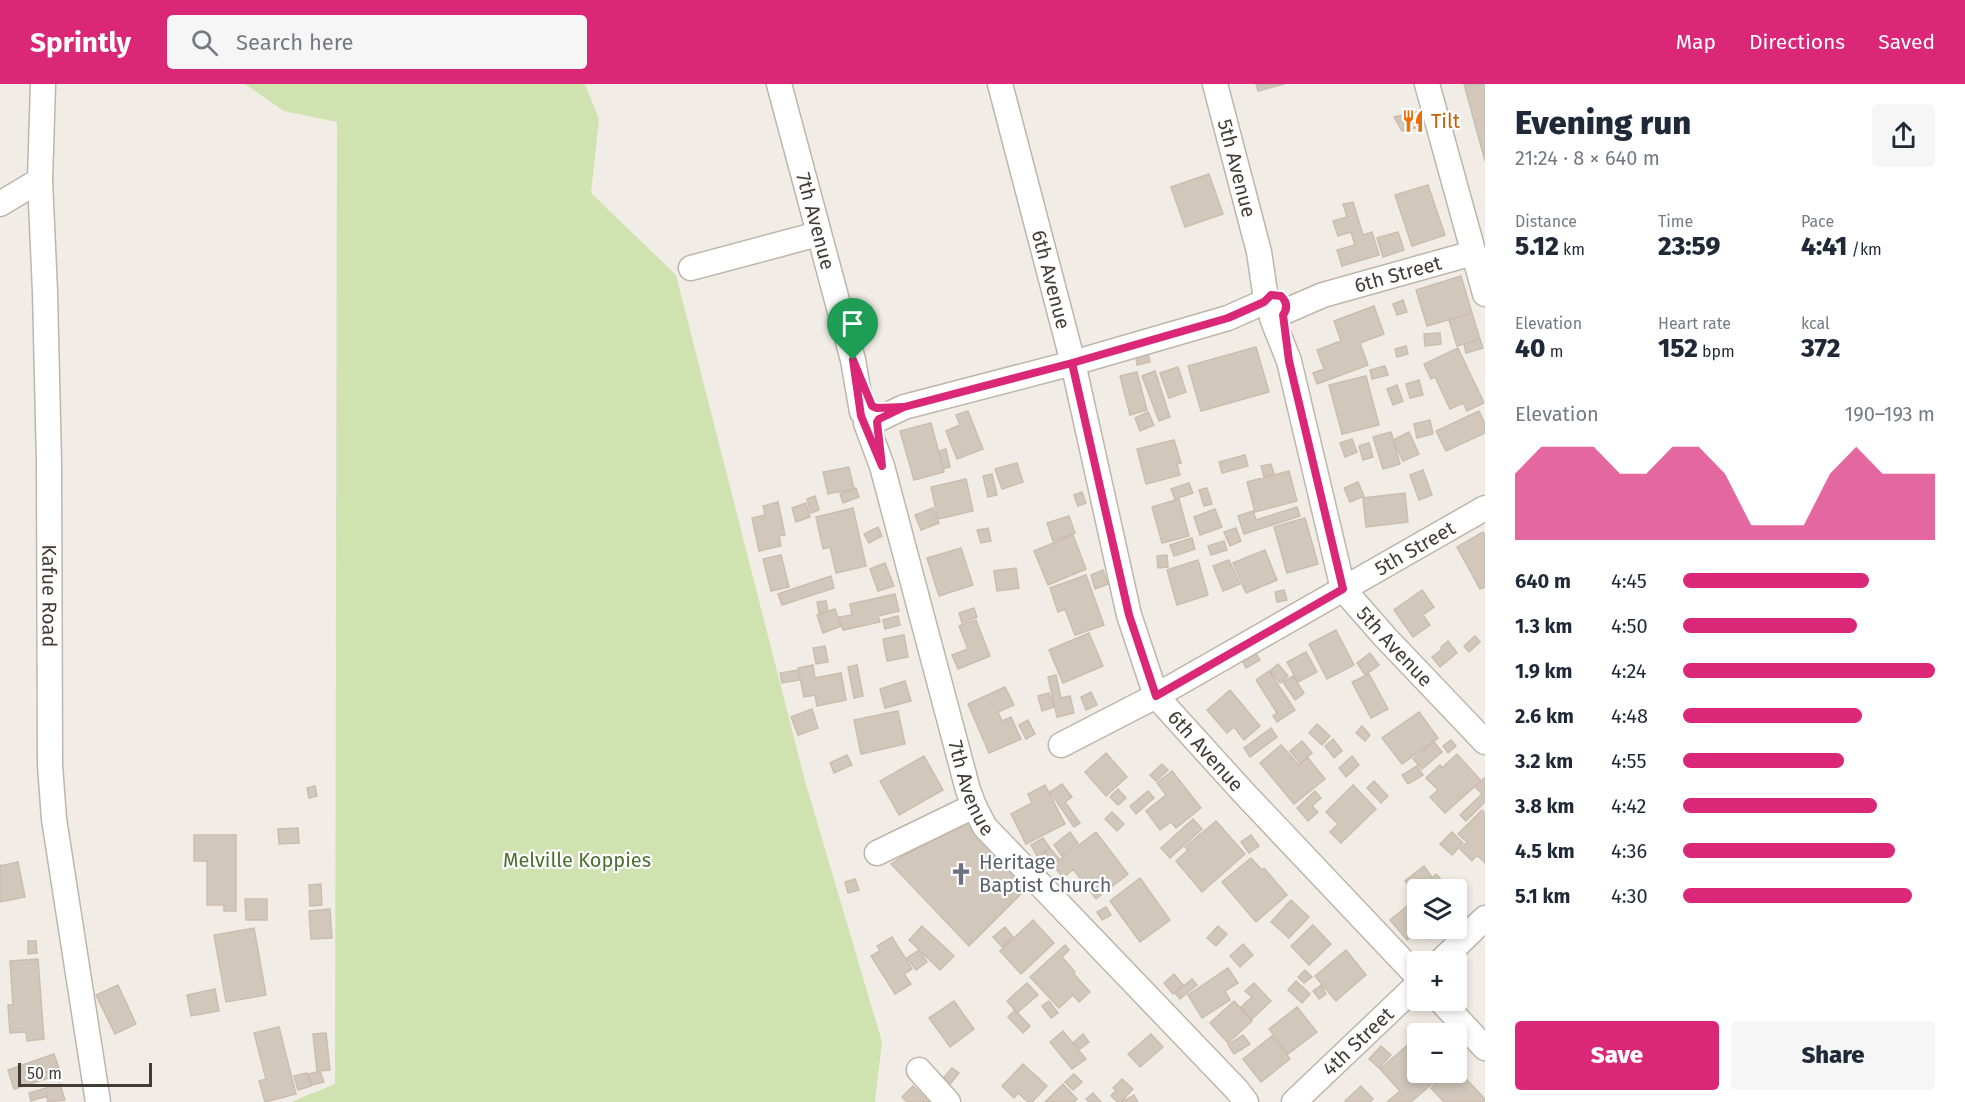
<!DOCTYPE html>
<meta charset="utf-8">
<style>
body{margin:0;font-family:"Fira Sans",sans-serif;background:#f6f6f7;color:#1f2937;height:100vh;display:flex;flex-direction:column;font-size:22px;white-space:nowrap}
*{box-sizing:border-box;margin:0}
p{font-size:20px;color:#747a83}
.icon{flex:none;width:33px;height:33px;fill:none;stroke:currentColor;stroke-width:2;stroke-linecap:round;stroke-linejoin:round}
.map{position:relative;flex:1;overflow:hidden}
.panel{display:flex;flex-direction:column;background:#fff;width:480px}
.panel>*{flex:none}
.fabs{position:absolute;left:1407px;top:795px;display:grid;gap:12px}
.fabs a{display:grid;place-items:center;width:60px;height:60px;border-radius:6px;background:#fff;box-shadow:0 3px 9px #0003;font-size:30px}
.scale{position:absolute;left:18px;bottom:15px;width:134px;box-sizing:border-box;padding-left:6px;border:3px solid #423c35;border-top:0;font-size:16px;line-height:21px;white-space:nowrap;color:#423c35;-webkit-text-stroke:4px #fff;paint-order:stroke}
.pin{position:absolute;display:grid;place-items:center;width:51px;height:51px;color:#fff;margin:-62px -26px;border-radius:50% 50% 50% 0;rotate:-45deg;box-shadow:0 0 6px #0007}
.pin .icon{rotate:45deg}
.round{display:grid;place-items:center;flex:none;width:63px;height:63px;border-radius:6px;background:#f6f6f7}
.head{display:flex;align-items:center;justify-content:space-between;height:102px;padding:0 30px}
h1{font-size:33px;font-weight:800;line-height:45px}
.stats{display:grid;grid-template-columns:repeat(3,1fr);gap:9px;height:102px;padding:6px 30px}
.stats div{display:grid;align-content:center}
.stats b{font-size:26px;font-weight:800}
.stats small{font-size:16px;font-weight:400}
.stats p{font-size:16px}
.chart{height:168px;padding:12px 30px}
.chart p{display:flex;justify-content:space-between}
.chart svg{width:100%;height:108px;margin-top:6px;fill:#db2777;opacity:.7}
.primary-button{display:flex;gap:12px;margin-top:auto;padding:12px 30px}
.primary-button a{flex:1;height:69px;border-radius:6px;background:#db2777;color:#fff;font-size:24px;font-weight:800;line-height:69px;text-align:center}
.primary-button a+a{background:#f6f6f7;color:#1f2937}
ul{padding:0 30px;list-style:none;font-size:20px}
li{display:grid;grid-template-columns:96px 72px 1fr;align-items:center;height:45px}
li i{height:15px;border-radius:8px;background:#db2777}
header{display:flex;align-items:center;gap:36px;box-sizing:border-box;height:84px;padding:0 30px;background:#db2777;color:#fff}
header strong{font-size:28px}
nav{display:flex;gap:33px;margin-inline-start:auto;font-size:21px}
.search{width:420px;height:54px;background:#f6f6f7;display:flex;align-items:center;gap:15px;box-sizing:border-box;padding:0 21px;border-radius:6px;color:#747a83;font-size:22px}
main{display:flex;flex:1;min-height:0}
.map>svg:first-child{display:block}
.green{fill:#cfe2b0}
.building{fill:#d1c7bb;stroke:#cbbeaf;stroke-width:1.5}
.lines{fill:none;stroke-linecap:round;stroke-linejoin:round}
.minor-casing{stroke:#beb6ab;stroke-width:27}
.minor{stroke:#fff;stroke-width:24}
.route-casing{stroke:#fff;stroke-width:12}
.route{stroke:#db2777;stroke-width:8}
.labels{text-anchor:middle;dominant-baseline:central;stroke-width:4.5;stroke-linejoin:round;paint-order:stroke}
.food-label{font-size:20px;fill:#c56008;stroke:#fff;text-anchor:start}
.street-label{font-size:20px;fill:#423c35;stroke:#fff}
.park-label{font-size:20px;fill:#4b6e2e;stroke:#fff}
.worship-label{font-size:20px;fill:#5b616d;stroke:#fff;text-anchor:start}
</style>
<header>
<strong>Sprintly</strong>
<div class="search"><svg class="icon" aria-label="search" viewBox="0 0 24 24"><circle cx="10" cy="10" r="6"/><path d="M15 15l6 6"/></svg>Search here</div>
<nav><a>Map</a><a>Directions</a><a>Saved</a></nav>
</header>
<main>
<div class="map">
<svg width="1485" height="1018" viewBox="0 0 1485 1018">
<rect width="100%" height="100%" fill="#f1ece5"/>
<!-- green -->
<path class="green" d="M245 0H585L599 35 591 109 676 191 805 697 882 958 875 1018H291L335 1000 337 38 284 27Z"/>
<!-- building -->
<path class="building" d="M1256 0H1284L1258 7Z
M1464 0H1485V77Z
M1426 26 1430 41 1402 47 1394 33Z
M1209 90 1223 130 1185 143 1171 103Z
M1428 101 1445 151 1412 162 1395 111Z
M1353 118 1363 151 1372 148 1379 171 1342 182 1337 166 1355 161 1351 148 1338 152 1333 137 1347 133 1343 120Z
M1398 148 1404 166 1383 173 1377 154Z
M1461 192 1472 229 1427 242 1416 206Z
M1403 216 1407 228 1397 231 1393 220Z
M1374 222 1384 250 1360 259 1368 281 1317 300 1313 289 1324 285 1317 266 1341 257 1334 237Z
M1472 229 1480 255 1457 262 1449 236Z
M1440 249 1441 260 1425 262 1424 250Z
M1480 255 1483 264 1466 269 1464 260Z
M1406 262 1408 270 1397 273 1395 265Z
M1256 263 1269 308 1201 327 1188 282Z
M1458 264 1484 319 1467 327 1463 319 1450 325 1435 293 1431 295 1424 280Z
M1148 270 1150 278 1137 281 1136 273Z
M1385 282 1388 291 1372 295 1370 286Z
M1178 283 1186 308 1169 314 1160 289Z
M1155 287 1170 333 1159 337 1142 292Z
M1137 288 1147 326 1130 331 1120 292Z
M1366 292 1379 341 1342 350 1329 301Z
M1419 296 1423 311 1410 314 1406 300Z
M1397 301 1403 317 1393 321 1387 305Z
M968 327 983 365 957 375 946 347 960 341 956 331Z
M1479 327 1485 340V349L1446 367 1436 347Z
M1148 328 1154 341 1140 347 1135 334Z
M1430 336 1433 350 1417 354 1414 340Z
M931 339 944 388 914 396 900 347Z
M1391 348 1400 380 1383 385 1373 353Z
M1409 348 1419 370 1403 377 1393 356Z
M1352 355 1357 368 1345 373 1340 359Z
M1174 356 1181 379 1177 380 1180 391 1146 400 1137 365Z
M1369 359 1373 373 1363 376 1359 362Z
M946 365 950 383 943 385 939 367Z
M1245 371 1248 382 1222 389 1219 378Z
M1017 379 1023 398 1002 405 995 385Z
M1271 380 1274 390 1264 393 1261 382Z
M849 383 854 405 828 410 823 388Z
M1423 386 1432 411 1419 416 1410 391Z
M1289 387 1297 417 1255 428 1247 398Z
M992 390 997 411 988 413 983 392Z
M966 395 973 427 938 435 931 403Z
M1358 398 1364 412 1350 418 1344 404Z
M1189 399 1193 409 1175 415 1171 405Z
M856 404 859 413 843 419 840 410Z
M1207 404 1212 420 1204 422 1199 406Z
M1082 408 1086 419 1078 422 1074 411Z
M1405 409 1408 438 1366 443 1363 414Z
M815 412 819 426 811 429 807 415Z
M1179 415 1189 452 1162 459 1152 423Z
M778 418 785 451 779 452 781 462 759 467 752 434 765 431 763 422Z
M806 419 810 433 796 438 792 424Z
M1297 423 1300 432 1244 450 1238 432 1253 427 1256 436Z
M853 424 866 482 836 489 830 463 823 465 816 433Z
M933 424 939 439 921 446 915 431Z
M1215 425 1222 443 1200 451 1194 433Z
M1069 432 1075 449 1053 457 1047 439Z
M1305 434 1318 480 1287 489 1274 443Z
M878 443 882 452 869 459 864 450Z
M988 444 991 457 981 459 977 446Z
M1236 444 1241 457 1230 462 1224 448Z
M1483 448 1485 451V503L1480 505 1457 463Z
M1073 451 1086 485 1048 501 1034 467Z
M1192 454 1195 465 1174 472 1170 461Z
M1224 457 1227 466 1211 471 1208 462Z
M961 464 973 501 939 512 927 474Z
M1265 466 1277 496 1246 509 1233 479Z
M781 471 789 503 771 507 763 475Z
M1167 471 1168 483 1158 484 1157 472Z
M1198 476 1208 511 1177 521 1167 486Z
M1229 476 1240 500 1223 507 1213 482Z
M885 479 894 502 878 507 870 485Z
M1016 484 1019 504 997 507 994 487Z
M1103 486 1108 500 1095 505 1091 491Z
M1086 491 1104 541 1075 551 1065 525 1058 528 1050 504Z
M831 492 834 504 782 521 778 510Z
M1284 506 1287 516 1277 518 1275 508Z
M1422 506 1434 523 1423 531 1430 541 1413 553 1394 526Z
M895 510 899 527 878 532 880 538 843 546 839 533 852 531 850 520Z
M826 517 828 527 819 529 817 518Z
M974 524 977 533 962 539 959 529Z
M835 525 841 542 823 549 817 531Z
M898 532 900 541 885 545 883 536Z
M976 536 990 572 958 585 952 571 968 565 959 542Z
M1336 546 1354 581 1327 595 1309 560Z
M1089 549 1103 582 1063 599 1049 566Z
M904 551 908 573 887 577 883 555Z
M1475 552 1480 558 1469 568 1464 562Z
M1448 557 1457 569 1440 583 1432 573 1442 565 1441 563Z
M825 562 828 578 816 580 813 564Z
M1253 565 1260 576 1246 584 1240 572Z
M1306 568 1317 588 1298 598 1287 578Z
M1370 569 1379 581 1365 591 1357 579Z
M1278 580 1288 592 1280 599 1270 587Z
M813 581 815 594 841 589 846 616 817 622 815 611 804 613 798 584Z
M857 581 863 612 854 614 848 583Z
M798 586 800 596 782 599 780 589Z
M1269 587 1295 626 1277 638 1273 632 1277 629 1256 596Z
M1369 590 1388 625 1371 634 1352 598Z
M1056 591 1061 614 1070 612 1074 629 1057 633 1048 593Z
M1293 592 1304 609 1295 616 1283 598Z
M905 597 911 617 885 624 880 605Z
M1005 603 1014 621 998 628 1002 637 1011 633 1021 655 989 669 968 620Z
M1230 606 1260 642 1244 656 1234 643 1227 649 1207 626Z
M1091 608 1097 621 1086 626 1081 613Z
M1049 609 1054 623 1042 627 1038 612Z
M812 625 818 644 798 651 791 633Z
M898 627 905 660 861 670 854 636Z
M1419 628 1438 654 1402 680 1382 654Z
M1028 636 1035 650 1026 655 1019 641Z
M1317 640 1330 652 1322 661 1309 649Z
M1362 642 1370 651 1365 657 1356 649Z
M1271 644 1277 653 1250 673 1244 664Z
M1333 655 1342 667 1334 674 1325 662Z
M1451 656 1456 662 1448 669 1443 662Z
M1302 657 1312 669 1300 679 1290 667Z
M1434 658 1442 668 1422 685 1413 675Z
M1281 661 1299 681 1308 674 1325 695 1294 720 1260 679Z
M1106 669 1127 693 1106 712 1085 688Z
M1457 670 1481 697 1445 729 1430 713 1438 706 1426 694 1440 681 1442 684Z
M847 671 852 681 834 689 830 679Z
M924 672 943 706 899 731 880 697Z
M1352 672 1359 681 1346 693 1339 684Z
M1162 680 1168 686 1156 697 1150 691Z
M1417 682 1423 691 1408 700 1402 691Z
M1172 687 1201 724 1176 744 1171 738 1160 746 1146 727 1166 711 1157 699Z
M1484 694 1485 695V713L1475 703Z
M1374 697 1388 712 1381 719 1367 704Z
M1062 700 1072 713 1065 718 1080 739 1074 743 1050 708Z
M1045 701 1065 740 1026 760 1011 730 1032 719 1028 710Z
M1353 701 1376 725 1341 759 1330 748 1338 740 1326 728Z
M315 702 317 712 309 714 307 704Z
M1118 705 1126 714 1118 721 1110 713Z
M1148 707 1154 714 1136 730 1130 722Z
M1315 707 1321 714 1312 722 1318 728 1308 737 1297 724Z
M1482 710 1485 713V718L1466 737 1460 731Z
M1482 726 1485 729V779L1477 771 1472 777 1460 765 1467 758 1458 750Z
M1112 728 1124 740 1117 747 1105 735Z
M968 730 1031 800 969 862 891 780Z
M1193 735 1202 745 1170 774 1161 764Z
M1216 737 1245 770 1202 808 1176 777 1188 766 1185 763Z
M298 744 299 759 279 760 278 745Z
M1070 748 1078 759 1062 772 1054 761Z
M1096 748 1128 790 1096 815 1073 785 1063 794 1053 781Z
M1452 748 1463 759 1452 771 1440 760Z
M194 751H236V827H224V821H207V777H194Z
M1251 751 1259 762 1249 769 1241 758Z
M1043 754 1050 764 1037 772 1031 761Z
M1050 764 1059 775 1049 784 1040 773Z
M1251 774 1262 786 1264 784 1287 811 1256 838 1222 798Z
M18 778 25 813 0 818V780V782Z
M1424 782 1432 793 1413 808 1405 797Z
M1436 790 1451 806H1420Z
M1140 794 1170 836 1140 858 1110 817Z
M855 795 859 806 848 809 845 798Z
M321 800 322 821 310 822 309 801Z
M1417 814 1418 844H1421L1407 856 1390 836Z
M245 815H267V836H246Z
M1291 816 1309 833 1289 854 1271 838Z
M1106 823 1111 831 1102 836 1097 828Z
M330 825 332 854 311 855 309 827Z
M1033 836 1054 859 1021 890 1000 867Z
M1313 841 1331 860 1309 881 1291 862Z
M922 842 954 872 940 886 909 856Z
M1218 842 1227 850 1216 862 1207 854Z
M1005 843 1013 853 1002 863 993 853Z
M254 844 266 911 226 918 214 851Z
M1423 844H1443L1431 855Z
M892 853 912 885 904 890 911 900 895 910 871 872 880 867 877 862Z
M28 857H36L37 869 28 870Z
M1243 860 1253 871 1240 883 1230 872Z
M1065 861 1069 866 1062 873 1075 888 1073 889 1090 908 1079 918 1073 911 1059 924 1030 893Z
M919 866 927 878 916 886 907 874Z
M1346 866 1366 891 1336 917 1315 892Z
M38 875 44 955 27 957 26 948 10 949 8 921H13L10 877Z
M1228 884 1238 899 1225 907 1230 916 1202 934 1188 911Z
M1305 886 1312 893 1304 899 1298 893Z
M1174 890 1183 901 1173 910 1164 899Z
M1192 895 1197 901 1180 915 1175 909Z
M1296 897 1310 910 1302 919 1288 906Z
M1027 899 1038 911 1017 929 1007 917Z
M1254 899 1271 917 1252 935 1241 923 1252 913 1245 907Z
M118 901 136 940 115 950 96 911Z
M1321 901 1326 910 1319 915 1313 907Z
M215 905 219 927 191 932 187 911Z
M954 917 974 945 950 963 929 934Z
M1049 917 1058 929 1051 934 1042 922Z
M1234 917 1252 937 1228 959 1210 939Z
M1297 923 1317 948 1288 970 1269 945Z
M1015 926 1030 942 1023 949 1008 933Z
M279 943 296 1010 265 1018 259 997 266 995 254 949Z
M1063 947 1086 975 1072 985 1050 958Z
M326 949 330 986 317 987 313 950Z
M1083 950 1089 958 1080 965 1074 958Z
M1151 950 1163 963 1140 983 1128 970Z
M1243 951 1250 960 1234 970 1228 961Z
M1272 952 1290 975 1261 998 1243 975Z
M1411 958 1418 966V988H1438L1441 992 1411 1018H1387L1400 1007 1380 985Z
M1381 962 1391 971 1379 984 1369 975Z
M54 970 61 990 14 1005 8 986Z
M1023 980 1047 1002 1032 1018H1028L1018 1009 1014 1014 1002 1002Z
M952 984 959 989 948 1003 941 997Z
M1456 984 1485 1015V1018H1444L1431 1004 1447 988H1456Z
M320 987 324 998 312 1001 309 990Z
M307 989 311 1002 298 1006 294 992Z
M1074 990 1082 998 1073 1006 1065 998Z
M1122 995 1133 1005 1121 1018H1118L1111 1012 1116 1006 1113 1004Z
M60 1000 65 1016 48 1018 47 1012 31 1017 29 1009Z
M1063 1000 1077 1015 1074 1018H1045Z
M913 1002 929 1018H907L902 1013Z
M1361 1002 1373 1015 1370 1018H1346L1345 1017Z
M1093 1009 1101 1018H1089L1086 1015Z
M1134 1011 1138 1018H1122Z"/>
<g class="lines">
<!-- minor casing -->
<g class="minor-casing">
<g id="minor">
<path id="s1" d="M43 0 40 96 45 208 49 379 50 681 54 735 98 1018"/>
<path id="s2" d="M779 0 853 276 862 328"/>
<path id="s3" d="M1000 0 1073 279 1129 531 1156 612 1243 708 1418 893"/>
<path id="s4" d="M1215 0 1259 168 1266 215"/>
<path d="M1427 0 1485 210"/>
<path d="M0 120 40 96"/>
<path d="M691 184 818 150"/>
<path id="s5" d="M1286 227 1323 211 1473 169"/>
<path id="s6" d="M1272 234 1289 277 1343 505 1385 553 1485 658"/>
<path d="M879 335 904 323 1073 279 1228 234 1264 218"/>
<path id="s7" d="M866 339 882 382 968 706 974 722 985 743 1237 1006 1246 1018"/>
<path id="s8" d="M1061 661 1156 612 1485 424"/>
<path d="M877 769 974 722"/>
<path d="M1440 878 1485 834"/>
<path d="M1440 916 1485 964"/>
<path d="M919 986 948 1018"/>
<path id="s9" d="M1294 1018 1418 900"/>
</g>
</g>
<!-- minor -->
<use href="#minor" class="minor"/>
</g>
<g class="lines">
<!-- route casing -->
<g class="route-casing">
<path id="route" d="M853 276 861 332 882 382 877 338 879 335 904 323 1072 279 1228 234 1264 218 1271 211 1281 212C1287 218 1288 224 1283 231L1289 277 1343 505 1156 612 1129 531 1072 279 904 323 877 324 872 322 853 276"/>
</g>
<!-- route -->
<use href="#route" class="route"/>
</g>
<!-- icons -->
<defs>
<g id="restaurant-bare" transform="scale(1.8)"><path d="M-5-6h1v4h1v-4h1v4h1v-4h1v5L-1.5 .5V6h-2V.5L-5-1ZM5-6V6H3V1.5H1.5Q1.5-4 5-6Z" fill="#e8710a" stroke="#fff" stroke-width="2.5" paint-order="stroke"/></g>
<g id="church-bare" transform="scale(1.8)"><path d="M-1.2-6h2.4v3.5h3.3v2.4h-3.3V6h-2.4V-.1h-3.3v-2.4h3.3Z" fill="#6b7280" stroke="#fff" stroke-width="2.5" paint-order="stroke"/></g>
</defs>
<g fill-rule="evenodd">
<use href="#restaurant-bare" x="1413" y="37"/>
<use href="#church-bare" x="961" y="790"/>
</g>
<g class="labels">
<!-- food labels -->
<g class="food-label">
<text x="1431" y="37">Tilt</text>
</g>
<!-- street labels -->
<g class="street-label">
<text stroke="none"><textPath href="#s4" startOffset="87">5th Avenue</textPath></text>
<text stroke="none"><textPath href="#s2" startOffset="142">7th Avenue</textPath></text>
<text stroke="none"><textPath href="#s5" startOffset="118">6th Street</textPath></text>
<text stroke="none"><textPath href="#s3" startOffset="202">6th Avenue</textPath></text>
<text stroke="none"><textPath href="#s8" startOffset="405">5th Street</textPath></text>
<text stroke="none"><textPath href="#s1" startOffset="512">Kafue Road</textPath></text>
<text stroke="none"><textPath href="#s6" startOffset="358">5th Avenue</textPath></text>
<text stroke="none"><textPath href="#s3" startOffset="706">6th Avenue</textPath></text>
<text stroke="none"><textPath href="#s7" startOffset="380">7th Avenue</textPath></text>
<text stroke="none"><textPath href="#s9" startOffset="88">4th Street</textPath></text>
</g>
<!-- park labels -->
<g class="park-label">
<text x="577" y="776">Melville Koppies</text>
</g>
<!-- worship labels -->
<g class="worship-label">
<text x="979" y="778">Heritage<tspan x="979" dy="23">Baptist Church</tspan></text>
</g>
</g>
</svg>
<div class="fabs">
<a><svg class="icon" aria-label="layers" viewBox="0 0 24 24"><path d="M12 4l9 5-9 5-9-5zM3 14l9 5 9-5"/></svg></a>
<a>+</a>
<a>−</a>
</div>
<div class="scale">50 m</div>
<div class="pin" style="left:853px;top:276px;background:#1e9e55"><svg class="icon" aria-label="arrive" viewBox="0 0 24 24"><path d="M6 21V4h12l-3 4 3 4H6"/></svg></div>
</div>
<section class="panel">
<div class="head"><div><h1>Evening run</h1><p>21:24 · 8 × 640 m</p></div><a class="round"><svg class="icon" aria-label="share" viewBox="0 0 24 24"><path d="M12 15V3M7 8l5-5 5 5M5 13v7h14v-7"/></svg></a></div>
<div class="stats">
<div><p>Distance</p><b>5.12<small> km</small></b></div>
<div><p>Time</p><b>23:59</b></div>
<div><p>Pace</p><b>4:41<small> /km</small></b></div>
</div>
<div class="stats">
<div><p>Elevation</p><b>40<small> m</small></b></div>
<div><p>Heart rate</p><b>152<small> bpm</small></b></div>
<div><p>kcal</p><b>372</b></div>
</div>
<div class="chart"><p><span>Elevation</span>190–193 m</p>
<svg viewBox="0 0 160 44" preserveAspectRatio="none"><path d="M0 44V17L10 6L20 6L30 6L40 17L50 17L60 6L70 6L80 17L90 38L100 38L110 38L120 17L130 6L140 17L150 17L160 17V44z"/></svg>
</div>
<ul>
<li><b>640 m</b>4:45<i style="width:74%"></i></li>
<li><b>1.3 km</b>4:50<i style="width:69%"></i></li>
<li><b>1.9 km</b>4:24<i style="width:100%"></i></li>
<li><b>2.6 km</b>4:48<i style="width:71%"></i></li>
<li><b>3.2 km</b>4:55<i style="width:64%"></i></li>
<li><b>3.8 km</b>4:42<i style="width:77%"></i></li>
<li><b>4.5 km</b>4:36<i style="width:84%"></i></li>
<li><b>5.1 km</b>4:30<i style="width:91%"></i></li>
</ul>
<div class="primary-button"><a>Save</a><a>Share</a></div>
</section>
</main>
